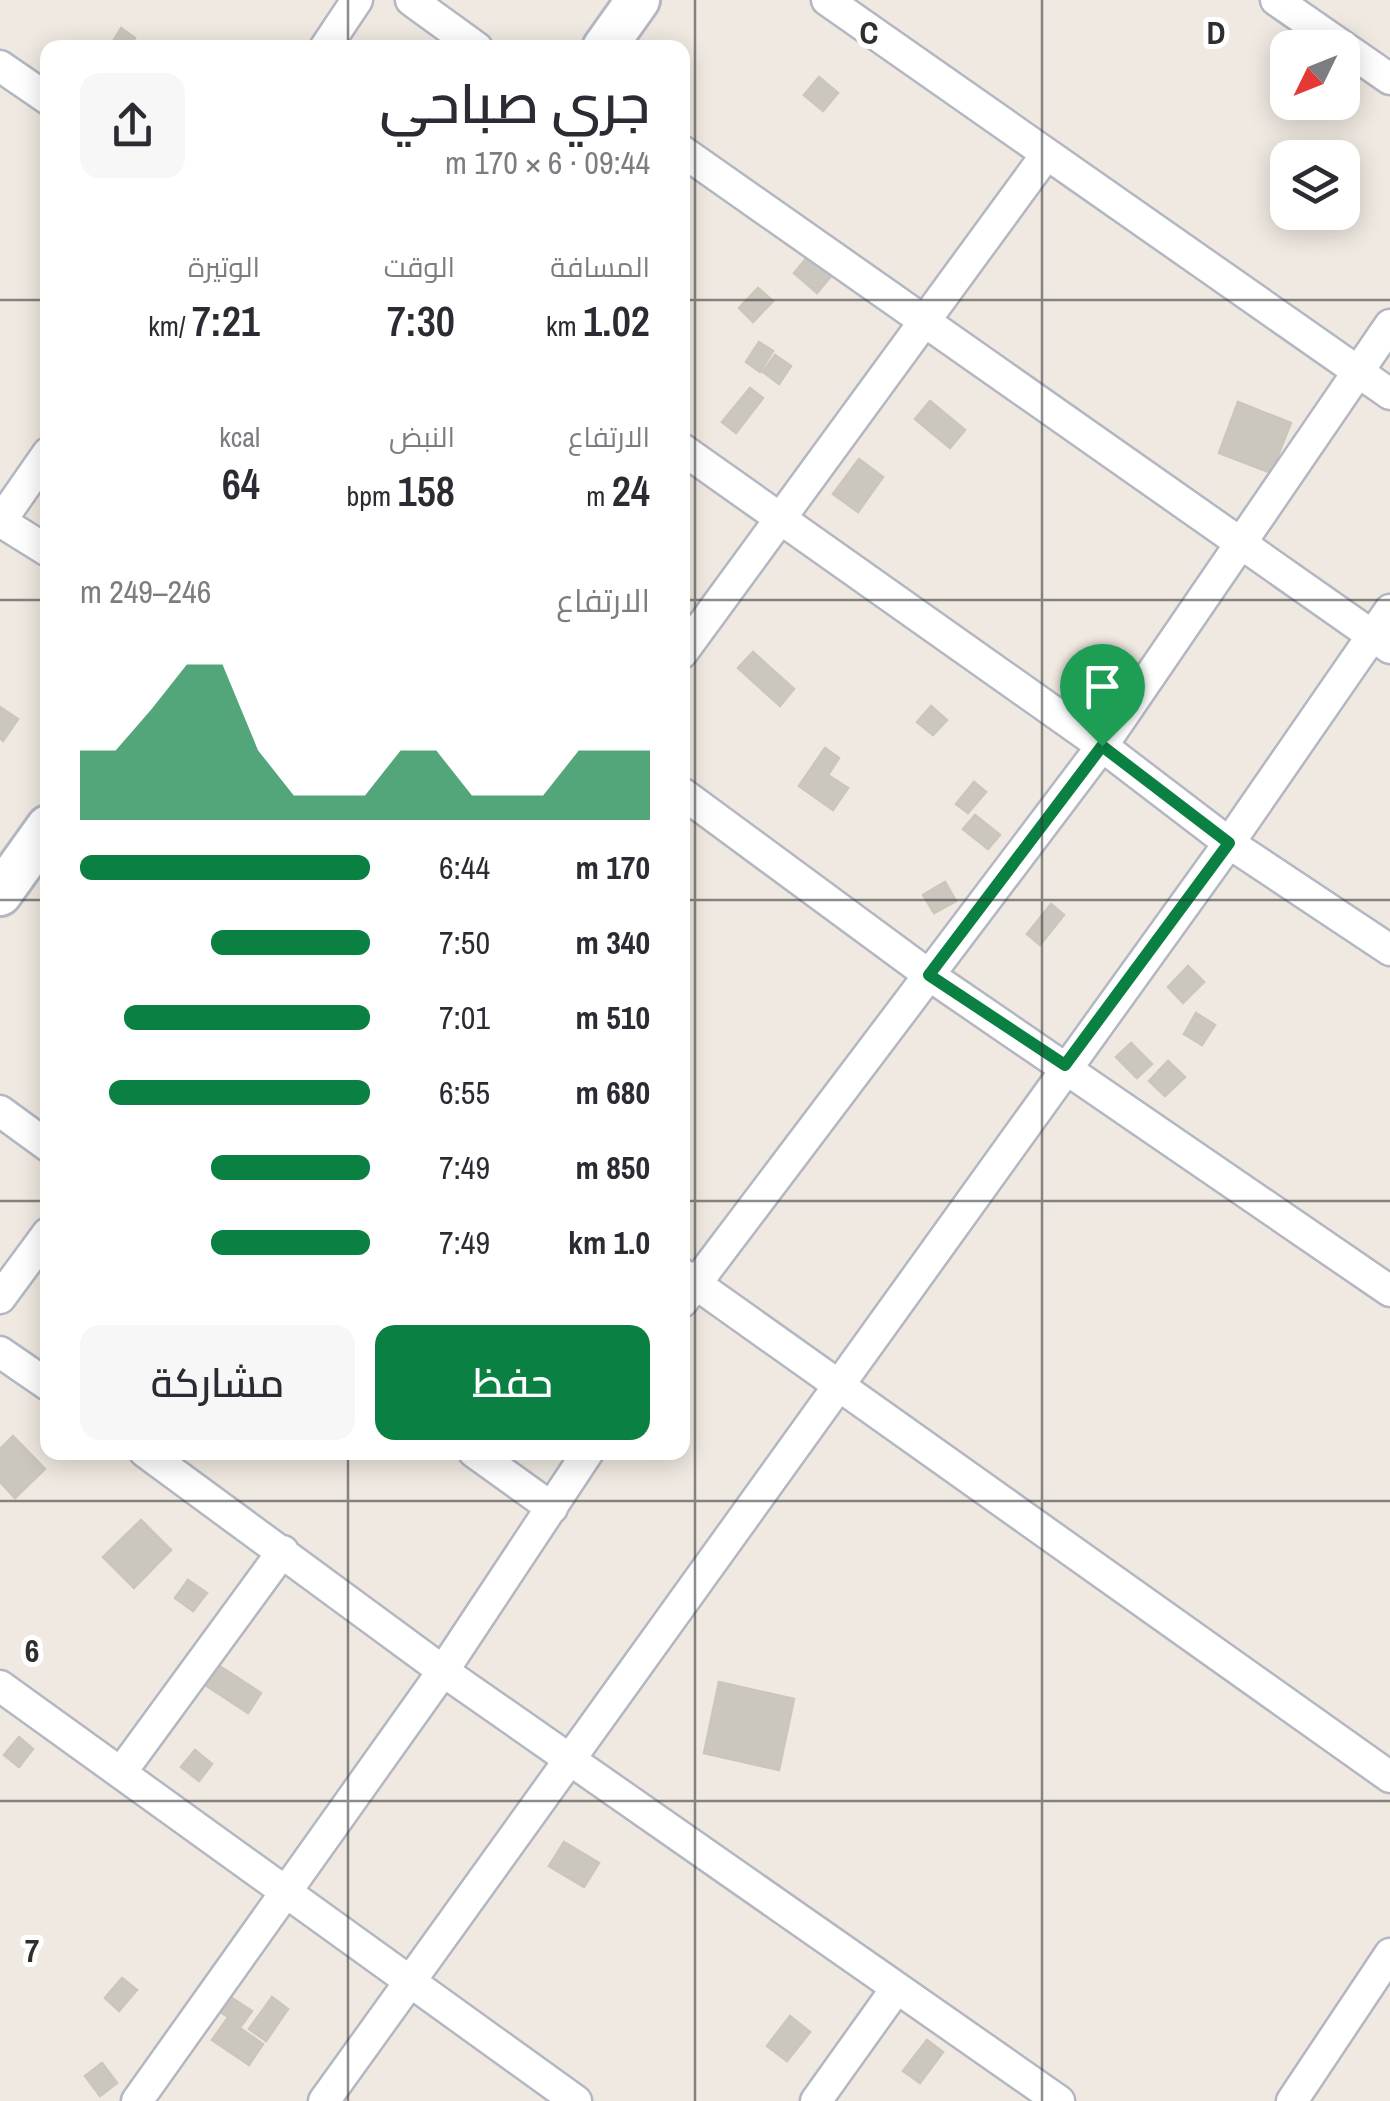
<!DOCTYPE html>
<html lang="ar">
<meta charset="utf-8">
<style>
body{margin:0;font-family:"Archivo Narrow",Cairo,sans-serif;background:#f7f7f7;color:#2b2b33;direction:rtl;height:100vh;display:flex;flex-direction:column;font-size:38px;white-space:nowrap}
*{box-sizing:border-box;margin:0}
p{font-size:32px;color:#7c7c81}
.icon{flex:none;width:55px;height:55px;fill:none;stroke:currentColor;stroke-width:2;stroke-linecap:round;stroke-linejoin:round}
.map{position:relative;flex:1;overflow:hidden;direction:ltr}
.sheet{position:absolute;left:40px;top:40px;width:650px;height:1420px;display:flex;flex-direction:column;background:#fff;border-radius:20px;box-shadow:0 5px 25px #0003;direction:rtl}
.sheet>*{flex:none}
.needle{width:65px;rotate:227deg}
.controls{position:absolute;left:1270px;top:30px;display:grid;gap:20px}
.controls a{display:grid;place-items:center;width:90px;height:90px;border-radius:20px;background:#fff;box-shadow:0 5px 25px #0003;font-size:50px}
.pin{position:absolute;display:grid;place-items:center;width:85px;height:85px;color:#fff;margin:-102px -42px;border-radius:50% 50% 50% 0;rotate:-45deg;box-shadow:0 0 10px #0007}
.pin .icon{rotate:45deg}
.round{display:grid;place-items:center;flex:none;width:105px;height:105px;border-radius:20px;background:#f7f7f7}
.overview{display:flex;align-items:center;justify-content:space-between;height:170px;padding:0 40px}
h1{font-size:55px;font-weight:600;line-height:75px}
.metrics{display:grid;grid-template-columns:repeat(3,1fr);gap:15px;height:170px;padding:10px 40px}
.metrics div{display:grid;align-content:center}
.metrics b{font-size:42px;font-weight:600}
.metrics small{font-size:28px;font-weight:400}
.metrics p{font-size:28px}
.chart{height:280px;padding:20px 40px}
.chart p{display:flex;justify-content:space-between}
.chart svg{width:100%;height:180px;margin-top:10px;fill:#0b8043;opacity:.7}
.action{display:flex;gap:20px;margin-top:auto;padding:20px 40px}
.action a{flex:1;height:115px;border-radius:20px;background:#0b8043;color:#fff;font-size:40px;font-weight:600;line-height:115px;text-align:center}
.action a+a{background:#f7f7f7;color:#2b2b33}
ul{padding:0 40px;list-style:none;font-size:32px}
li{display:grid;grid-template-columns:160px 120px 1fr;align-items:center;height:75px}
li i{height:25px;border-radius:12px;background:#0b8043}
.map>svg:first-child{display:block}
.building{fill:#cbc7bf;stroke:#cbc5ba;stroke-width:2.5}
.lines{fill:none;stroke-linecap:round;stroke-linejoin:round}
.street-casing{stroke:#b4b7c1;stroke-width:35}
.secondary-casing{stroke:#b4b7c1;stroke-width:48}
.street{stroke:#fff;stroke-width:30}
.secondary{stroke:#fff;stroke-width:42}
.route-casing{stroke:#fff;stroke-width:20}
.route{stroke:#0b8043;stroke-width:12}
.grid{fill:none;stroke:#2e2e2e;stroke-width:2.5;stroke-opacity:0.55}
.grid-label{font-size:32px;text-anchor:middle;font-weight:bold;fill:#2e2e2e;stroke:#fff;stroke-width:10;stroke-linejoin:round;paint-order:stroke}
</style>
<div class="map">
<svg width="1390" height="2101" viewBox="0 0 1390 2101">
<rect width="100%" height="100%" fill="#efe9e1"/>
<!-- building -->
<path class="building" d="M121 28 135 38 129 48H109Z
M819 77 838 93 823 111 804 95Z
M810 254 833 274 817 293 794 273Z
M758 288 773 301 753 322 739 308Z
M759 342 773 351 760 372 746 362Z
M775 355 791 366 779 384 763 372Z
M750 388 763 398 736 433 722 422Z
M930 401 965 430 950 448 915 419Z
M1238 402 1291 423 1271 473 1219 453Z
M859 459 883 477 858 512 833 494Z
M753 652 794 689 780 706 738 668Z
M931 706 947 720 933 735 917 722Z
M0 707 18 719 3 741 0 738Z
M825 748 839 758 828 775 848 788 833 810 799 786Z
M974 782 986 792 968 813 956 804Z
M975 815 1000 835 988 849 963 829Z
M945 882 956 901 934 913 923 895Z
M1051 904 1064 915 1040 945 1027 934Z
M1188 966 1204 982 1183 1003 1168 987Z
M1196 1013 1215 1025 1202 1045 1184 1034Z
M1131 1043 1152 1064 1137 1078 1116 1057Z
M1168 1061 1185 1077 1165 1096 1149 1081Z
M13 1436 45 1469 15 1498 0 1482V1449Z
M141 1520 171 1550 134 1588 103 1557Z
M188 1580 207 1593 193 1611 175 1598Z
M218 1665 261 1693 248 1713 205 1685Z
M719 1682 794 1699 779 1770 704 1753Z
M19 1737 33 1749 19 1767 4 1755Z
M195 1750 212 1764 199 1781 181 1767Z
M564 1842 599 1863 584 1887 549 1866Z
M122 1978 137 1990 119 2011 105 1998Z
M272 1997 288 2009 266 2041 249 2029Z
M232 1998 252 2011 241 2026 222 2013Z
M790 2016 810 2032 787 2061 767 2046Z
M227 2019 263 2044 249 2065 212 2040Z
M927 2040 943 2052 920 2083 903 2071Z
M102 2063 117 2083 100 2096 85 2076Z"/>
<g class="lines">
<!-- street casing -->
<g class="street-casing">
<path id="street" d="M411 0 477 48
M827 0 1390 394
M1276 0 1390 79
M325 48 357 0
M0 66 48 99
M682 151 1390 648
M682 449 1102 746 1229 843 1390 950
M0 521 48 551
M0 522 48 453
M682 653 1046 155
M682 793 929 975 1390 1291
M0 1111 48 1146
M682 1274 1390 1777
M0 1298 48 1233
M682 1302 1102 746 1390 325
M0 1352 48 1385
M145 1452 443 1671 1059 2101
M474 1452 552 1508
M0 1686 576 2101
M122 1771 283 1551
M137 2101 443 1671 588 1452
M324 2101 1229 843 1390 610
M816 2101 896 1989
M1292 2101 1390 1954"/>
</g>
<!-- secondary casing -->
<g class="secondary-casing">
<path id="secondary" d="M604 48 638 0
M0 894 48 827"/>
</g>
<!-- street -->
<use href="#street" class="street"/>
<!-- secondary -->
<use href="#secondary" class="secondary"/>
</g>
<g class="lines">
<!-- route casing -->
<g class="route-casing">
<path id="route" d="M1102 746 1229 843 1065 1065 929 975Z"/>
</g>
<!-- route -->
<use href="#route" class="route"/>
</g>
<!-- grid -->
<path class="grid" d="M348 0V48M695 0V2101M1042 0V2101M0 300H48M682 300H1390M0 600H48M682 600H1390M0 900H48M682 900H1390M0 1201H48M682 1201H1390M348 1452V2101M0 1501H1390M0 1801H1390"/>
<g class="grid-label">
<text x="869" y="44">C</text>
<text x="1216" y="44">D</text>
<text x="32" y="1662">6</text>
<text x="32" y="1962">7</text>
</g>
</svg>
<div class="controls">
<a><svg class="needle" viewBox="-14 -14 28 28"><path d="M0-13l5 13h-10z" fill="#e53935"/><path d="M0 13l5-13h-10z" fill="#7c7c81"/></svg></a>
<a><svg class="icon" aria-label="layers" viewBox="0 0 24 24"><path d="M12 4l9 5-9 5-9-5zM3 14l9 5 9-5"/></svg></a>
</div>
<div class="pin" style="left:1102px;top:746px;background:#1e9e55"><svg class="icon" aria-label="arrive" viewBox="0 0 24 24"><path d="M6 21V4h12l-3 4 3 4H6"/></svg></div>
<section class="sheet">
<div class="overview"><div><h1>جري صباحي</h1><p>09:44 · 6 × 170 m</p></div><a class="round"><svg class="icon" aria-label="share" viewBox="0 0 24 24"><path d="M12 15V3M7 8l5-5 5 5M5 13v7h14v-7"/></svg></a></div>
<div class="metrics">
<div><p>المسافة</p><b>1.02<small> km</small></b></div>
<div><p>الوقت</p><b>7:30</b></div>
<div><p>الوتيرة</p><b>7:21<small> /km</small></b></div>
</div>
<div class="metrics">
<div><p>الارتفاع</p><b>24<small> m</small></b></div>
<div><p>النبض</p><b>158<small> bpm</small></b></div>
<div><p>kcal</p><b>64</b></div>
</div>
<div class="chart"><p><span>الارتفاع</span>246–249 m</p>
<svg viewBox="0 0 160 44" preserveAspectRatio="none"><path d="M0 44V27L10 27L20 17L30 6L40 6L50 27L60 38L70 38L80 38L90 27L100 27L110 38L120 38L130 38L140 27L150 27L160 27V44z"/></svg>
</div>
<ul>
<li><b>170 m</b>6:44<i style="width:100%"></i></li>
<li><b>340 m</b>7:50<i style="width:55%"></i></li>
<li><b>510 m</b>7:01<i style="width:85%"></i></li>
<li><b>680 m</b>6:55<i style="width:90%"></i></li>
<li><b>850 m</b>7:49<i style="width:55%"></i></li>
<li><b>1.0 km</b>7:49<i style="width:55%"></i></li>
</ul>
<div class="action"><a>حفظ</a><a>مشاركة</a></div>
</section>
</div>
